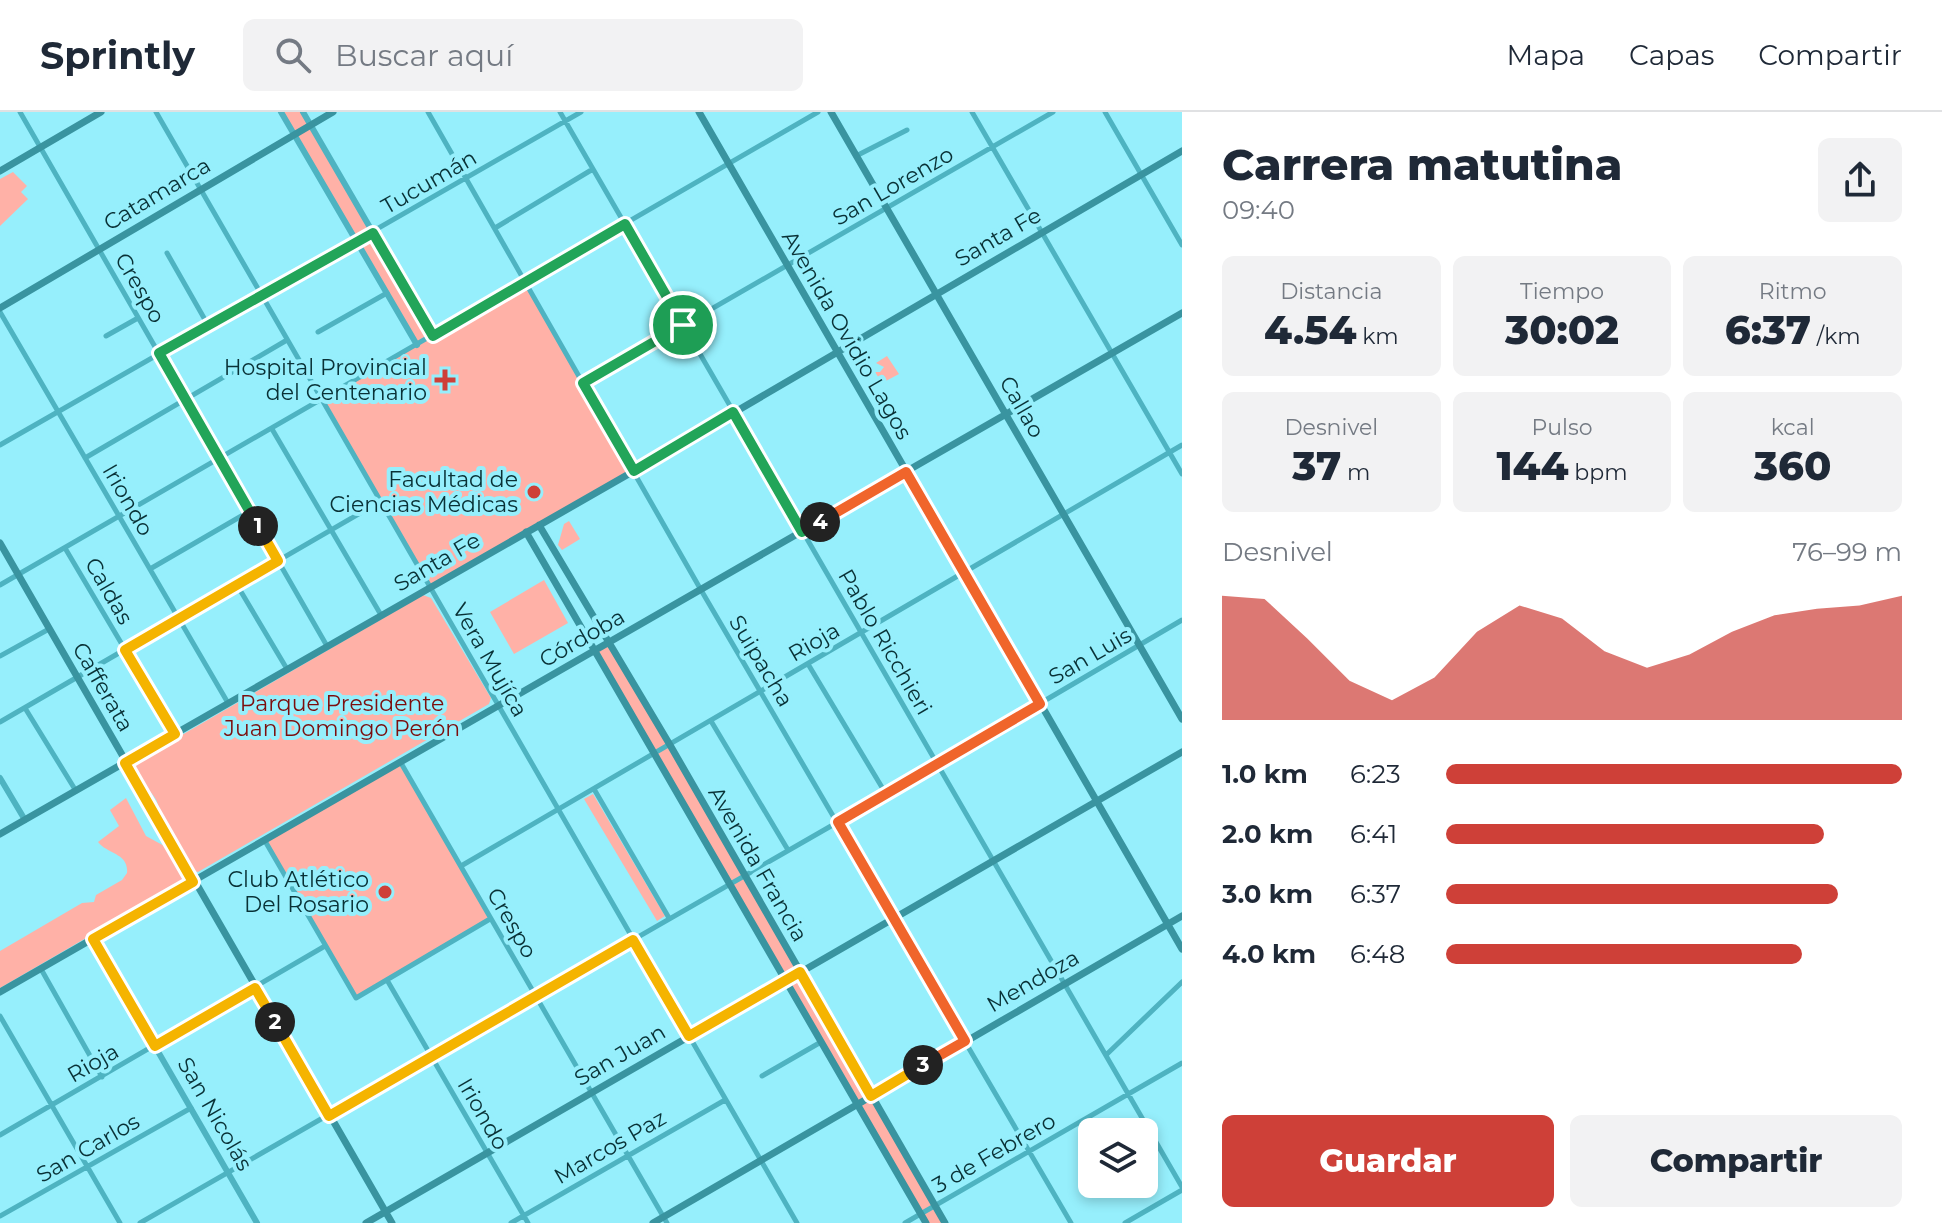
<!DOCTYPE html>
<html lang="es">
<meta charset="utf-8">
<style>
body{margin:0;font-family:Montserrat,sans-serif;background:#f2f2f3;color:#1f2937;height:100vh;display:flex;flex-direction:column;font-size:30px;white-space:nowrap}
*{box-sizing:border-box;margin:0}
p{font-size:26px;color:#747a83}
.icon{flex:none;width:44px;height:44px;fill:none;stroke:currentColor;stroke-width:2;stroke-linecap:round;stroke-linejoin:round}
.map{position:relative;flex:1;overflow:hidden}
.details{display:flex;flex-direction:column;background:#fff;width:760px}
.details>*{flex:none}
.tools{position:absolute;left:1078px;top:1006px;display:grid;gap:16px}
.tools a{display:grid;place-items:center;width:80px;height:80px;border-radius:12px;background:#fff;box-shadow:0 4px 12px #0003;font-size:40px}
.pin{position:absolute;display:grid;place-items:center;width:68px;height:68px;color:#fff;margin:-34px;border:4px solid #fff;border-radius:50%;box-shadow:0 2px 8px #0007}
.km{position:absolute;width:40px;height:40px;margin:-20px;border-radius:50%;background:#222;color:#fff;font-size:22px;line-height:40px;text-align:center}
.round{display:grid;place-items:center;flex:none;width:84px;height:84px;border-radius:12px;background:#f2f2f3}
.summary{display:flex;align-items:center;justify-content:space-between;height:136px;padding:0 40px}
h1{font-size:44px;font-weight:800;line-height:60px}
.stats{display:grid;grid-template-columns:repeat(3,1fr);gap:12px;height:136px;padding:8px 40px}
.stats div{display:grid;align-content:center;border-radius:12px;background:#f2f2f3;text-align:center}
.stats b{font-size:40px;font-weight:800}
.stats small{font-size:22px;font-weight:400}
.stats p{font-size:22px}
.chart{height:224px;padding:16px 40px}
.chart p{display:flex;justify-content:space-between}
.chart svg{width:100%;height:144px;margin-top:8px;fill:#ce4038;opacity:.7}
.action{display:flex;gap:16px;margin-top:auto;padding:16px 40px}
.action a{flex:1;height:92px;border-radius:12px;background:#ce4038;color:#fff;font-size:32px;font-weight:800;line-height:92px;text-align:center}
.action a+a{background:#f2f2f3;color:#1f2937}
ul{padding:0 40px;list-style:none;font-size:26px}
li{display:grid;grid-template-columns:128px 96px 1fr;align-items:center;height:60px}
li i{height:20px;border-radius:10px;background:#ce4038}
header{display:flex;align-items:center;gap:48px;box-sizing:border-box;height:112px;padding:0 40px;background:#fff;border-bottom:2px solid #e0e1e3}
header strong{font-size:38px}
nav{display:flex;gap:44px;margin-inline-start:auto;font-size:28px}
.search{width:560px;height:72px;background:#f2f2f3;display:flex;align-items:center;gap:20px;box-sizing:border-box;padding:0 28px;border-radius:12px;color:#747a83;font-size:30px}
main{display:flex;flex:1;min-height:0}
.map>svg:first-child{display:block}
.green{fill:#ffb1a7}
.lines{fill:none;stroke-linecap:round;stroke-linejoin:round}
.minor{stroke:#4eb3c1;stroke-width:5}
.tertiary{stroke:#4eb3c1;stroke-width:6}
.secondary{stroke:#3994a0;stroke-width:7}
.split-1-casing{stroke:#fff;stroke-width:16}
.split-2-casing{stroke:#fff;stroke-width:16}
.split-3-casing{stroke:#fff;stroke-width:16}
.split-4-casing{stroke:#fff;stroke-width:16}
.split-5-casing{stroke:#fff;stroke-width:16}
.split-1{stroke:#22a559;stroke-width:10}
.split-2{stroke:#f5b400;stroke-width:10}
.split-3{stroke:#f5b400;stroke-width:10}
.split-4{stroke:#f0652b;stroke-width:10}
.split-5{stroke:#22a559;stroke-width:10}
.poi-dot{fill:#ce4038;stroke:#96effc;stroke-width:3}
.labels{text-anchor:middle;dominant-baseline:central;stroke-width:8;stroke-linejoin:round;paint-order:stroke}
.street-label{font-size:22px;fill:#093136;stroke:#96effc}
.poi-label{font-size:22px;fill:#093136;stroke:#96effc;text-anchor:end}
.park-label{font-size:22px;fill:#7d0d0d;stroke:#96effc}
</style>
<header>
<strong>Sprintly</strong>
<div class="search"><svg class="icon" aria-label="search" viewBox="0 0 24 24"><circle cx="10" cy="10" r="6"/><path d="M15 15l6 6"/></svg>Buscar aquí</div>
<nav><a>Mapa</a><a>Capas</a><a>Compartir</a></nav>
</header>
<main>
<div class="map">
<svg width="1182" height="1111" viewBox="0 0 1182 1111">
<rect width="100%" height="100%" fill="#96effc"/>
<!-- green -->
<path class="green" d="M281 0H303L433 223 525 170 634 359 430 475 322 288 417 233Z
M13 60 27 74 21 80 28 87 0 114V67Z
M887 244 899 262 882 271 875 260H880L884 255 876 251Z
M569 409 580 427 562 438 558 433 564 412Z
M544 468 568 511 514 542 490 500Z
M423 483 431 486 491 586 489 592 198 760 191 758 158 702C163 679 130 673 137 649Z
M608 532 945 1111H926L595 539Z
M401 651 490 807 356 886 265 729Z
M593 682 665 804 657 809 584 687Z
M126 686 146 724 168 736 186 768 0 876V839L82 791 94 790 96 783 122 768 127 761C129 741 107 742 98 730L119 714 110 698Z"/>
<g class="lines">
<!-- minor -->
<path class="minor" d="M20 0 327 534
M156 0 797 1111
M428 0 701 478 1071 1111
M560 0 1182 1075
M972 0 1182 362
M1105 0 1182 133
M856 44 907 18
M495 116 593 57
M167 141 208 213
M0 200 228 591
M318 220 387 181
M106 224 138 206
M583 271 1053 0
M272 317 381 503
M0 333 581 0
M85 346 287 228
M65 436 175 622
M150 457 250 399
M0 473 818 0
M237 473 287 557
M0 544 49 517
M808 552 886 682
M25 596 76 679
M711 609 788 738
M0 610 381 389
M401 651 667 1111
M594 677 669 806
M265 729 356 886 490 807
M461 754 1182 333
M41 857 102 965
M387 868 528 1111
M0 904 120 1111
M1106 943 1182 870
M762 964 821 930
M0 1023 325 834
M0 1104 191 996
M140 1111 838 710 1182 508
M511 1111 725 988
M905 1111 1182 951
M1125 1111 1182 1078"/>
<!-- tertiary -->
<path class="tertiary" d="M281 0 417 233
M303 0 433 224
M0 666 25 708
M93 827 257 1111"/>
<!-- secondary -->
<path class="secondary" d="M699 0 1182 837
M831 0 1182 607
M0 59 101 0
M0 196 333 0
M539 413 670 633 945 1111
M526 420 926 1111
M0 431 392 1111
M0 722 634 359 1182 39
M0 880 1182 201
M366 1111 1182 640
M653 1111 1182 804"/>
</g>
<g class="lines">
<!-- split-1 casing -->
<g class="split-1-casing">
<path id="split-1" d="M258 414 159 241 373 121 433 224 625 112 683 213"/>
</g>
<!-- split-2 casing -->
<g class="split-2-casing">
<path id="split-2" d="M258 414 278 449 125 538 175 622 125 651 193 770 93 827 155 934 255 876 275 910"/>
</g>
<!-- split-3 casing -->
<g class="split-3-casing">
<path id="split-3" d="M275 910 329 1004 633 828 689 924 800 860 871 984 923 953"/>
</g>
<!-- split-4 casing -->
<g class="split-4-casing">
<path id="split-4" d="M820 410 906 360 1040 592 838 710 965 929 923 953"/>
</g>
<!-- split-5 casing -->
<g class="split-5-casing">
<path id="split-5" d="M683 213 583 271 634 359 733 300 802 420 820 410"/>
</g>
<!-- split-1 -->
<use href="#split-1" class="split-1"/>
<!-- split-2 -->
<use href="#split-2" class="split-2"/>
<!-- split-3 -->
<use href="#split-3" class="split-3"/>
<!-- split-4 -->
<use href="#split-4" class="split-4"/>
<!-- split-5 -->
<use href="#split-5" class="split-5"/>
</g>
<!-- markers -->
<g class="poi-dot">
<path d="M441 256h8v8h8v8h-8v8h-8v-8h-8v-8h8z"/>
<circle cx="534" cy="380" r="8"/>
<circle cx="385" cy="780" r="8"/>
</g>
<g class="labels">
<!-- street labels -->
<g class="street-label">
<text transform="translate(429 70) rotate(-30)">Tucumán</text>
<text transform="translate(893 74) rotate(-30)">San Lorenzo</text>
<text transform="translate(157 82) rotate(-31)">Catamarca</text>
<text transform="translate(998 125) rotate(-30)">Santa Fe</text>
<text transform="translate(140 176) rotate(60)">Crespo</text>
<text transform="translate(847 223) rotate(60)">Avenida Ovidio Lagos</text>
<text transform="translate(1022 295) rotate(60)">Callao</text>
<text transform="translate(128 388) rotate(60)">Iriondo</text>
<text transform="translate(437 450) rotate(-30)">Santa Fe</text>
<text transform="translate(109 479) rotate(60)">Caldas</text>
<text transform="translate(582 526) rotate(-30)">Córdoba</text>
<text transform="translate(814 530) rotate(-30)">Rioja</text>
<text transform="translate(885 530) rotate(60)">Pablo Ricchieri</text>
<text transform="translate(1090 544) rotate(-30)">San Luis</text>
<text transform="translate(490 548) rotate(60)">Vera Mujíca</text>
<text transform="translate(761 549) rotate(59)">Suipacha</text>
<text transform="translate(103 575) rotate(60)">Cafferata</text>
<text transform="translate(758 752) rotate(60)">Avenida Francia</text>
<text transform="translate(512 811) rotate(60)">Crespo</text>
<text transform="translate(1033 869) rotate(-30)">Mendoza</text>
<text transform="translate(620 943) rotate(-30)">San Juan</text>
<text transform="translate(93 951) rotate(-30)">Rioja</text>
<text transform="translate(215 1002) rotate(60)">San Nicolás</text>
<text transform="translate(483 1002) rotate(60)">Iriondo</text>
<text transform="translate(610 1035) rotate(-30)">Marcos Paz</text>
<text transform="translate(88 1036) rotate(-30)">San Carlos</text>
<text transform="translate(994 1041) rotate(-30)">3 de Febrero</text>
</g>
<!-- poi labels -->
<g class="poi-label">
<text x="427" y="255">Hospital Provincial<tspan x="427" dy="25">del Centenario</tspan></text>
<text x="518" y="367">Facultad de<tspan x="518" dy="25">Ciencias Médicas</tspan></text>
<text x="369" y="767">Club Atlético<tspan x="369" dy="25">Del Rosario</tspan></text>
</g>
<!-- park labels -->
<g class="park-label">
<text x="342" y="591">Parque Presidente<tspan x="342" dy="25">Juan Domingo Perón</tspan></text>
</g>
</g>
</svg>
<div class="tools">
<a><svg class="icon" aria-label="layers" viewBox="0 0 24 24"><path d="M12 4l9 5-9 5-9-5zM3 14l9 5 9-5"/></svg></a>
</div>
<div class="pin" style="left:683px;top:213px;background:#1e9e55"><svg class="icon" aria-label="arrive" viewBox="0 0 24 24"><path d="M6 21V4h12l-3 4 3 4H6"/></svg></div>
<b class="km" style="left:258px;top:414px">1</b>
<b class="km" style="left:275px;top:910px">2</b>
<b class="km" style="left:923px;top:953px">3</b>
<b class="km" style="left:820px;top:410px">4</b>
</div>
<section class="details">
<div class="summary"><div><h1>Carrera matutina</h1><p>09:40</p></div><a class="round"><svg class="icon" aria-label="share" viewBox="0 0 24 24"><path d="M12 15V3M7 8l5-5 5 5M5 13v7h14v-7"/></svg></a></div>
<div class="stats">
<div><p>Distancia</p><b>4.54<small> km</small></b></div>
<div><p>Tiempo</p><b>30:02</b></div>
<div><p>Ritmo</p><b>6:37<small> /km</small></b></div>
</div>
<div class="stats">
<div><p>Desnivel</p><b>37<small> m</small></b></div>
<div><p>Pulso</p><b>144<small> bpm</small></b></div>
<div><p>kcal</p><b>360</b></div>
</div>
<div class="chart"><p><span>Desnivel</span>76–99 m</p>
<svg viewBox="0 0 160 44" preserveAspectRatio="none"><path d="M0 44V6L10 7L20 19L30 32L40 38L50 31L60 17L70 9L80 13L90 23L100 28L110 24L120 17L130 12L140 10L150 9L160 6V44z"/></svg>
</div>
<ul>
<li><b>1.0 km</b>6:23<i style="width:100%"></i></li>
<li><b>2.0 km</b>6:41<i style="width:83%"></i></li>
<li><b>3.0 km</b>6:37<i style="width:86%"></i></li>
<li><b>4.0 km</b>6:48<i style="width:78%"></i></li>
</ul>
<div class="action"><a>Guardar</a><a>Compartir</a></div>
</section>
</main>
